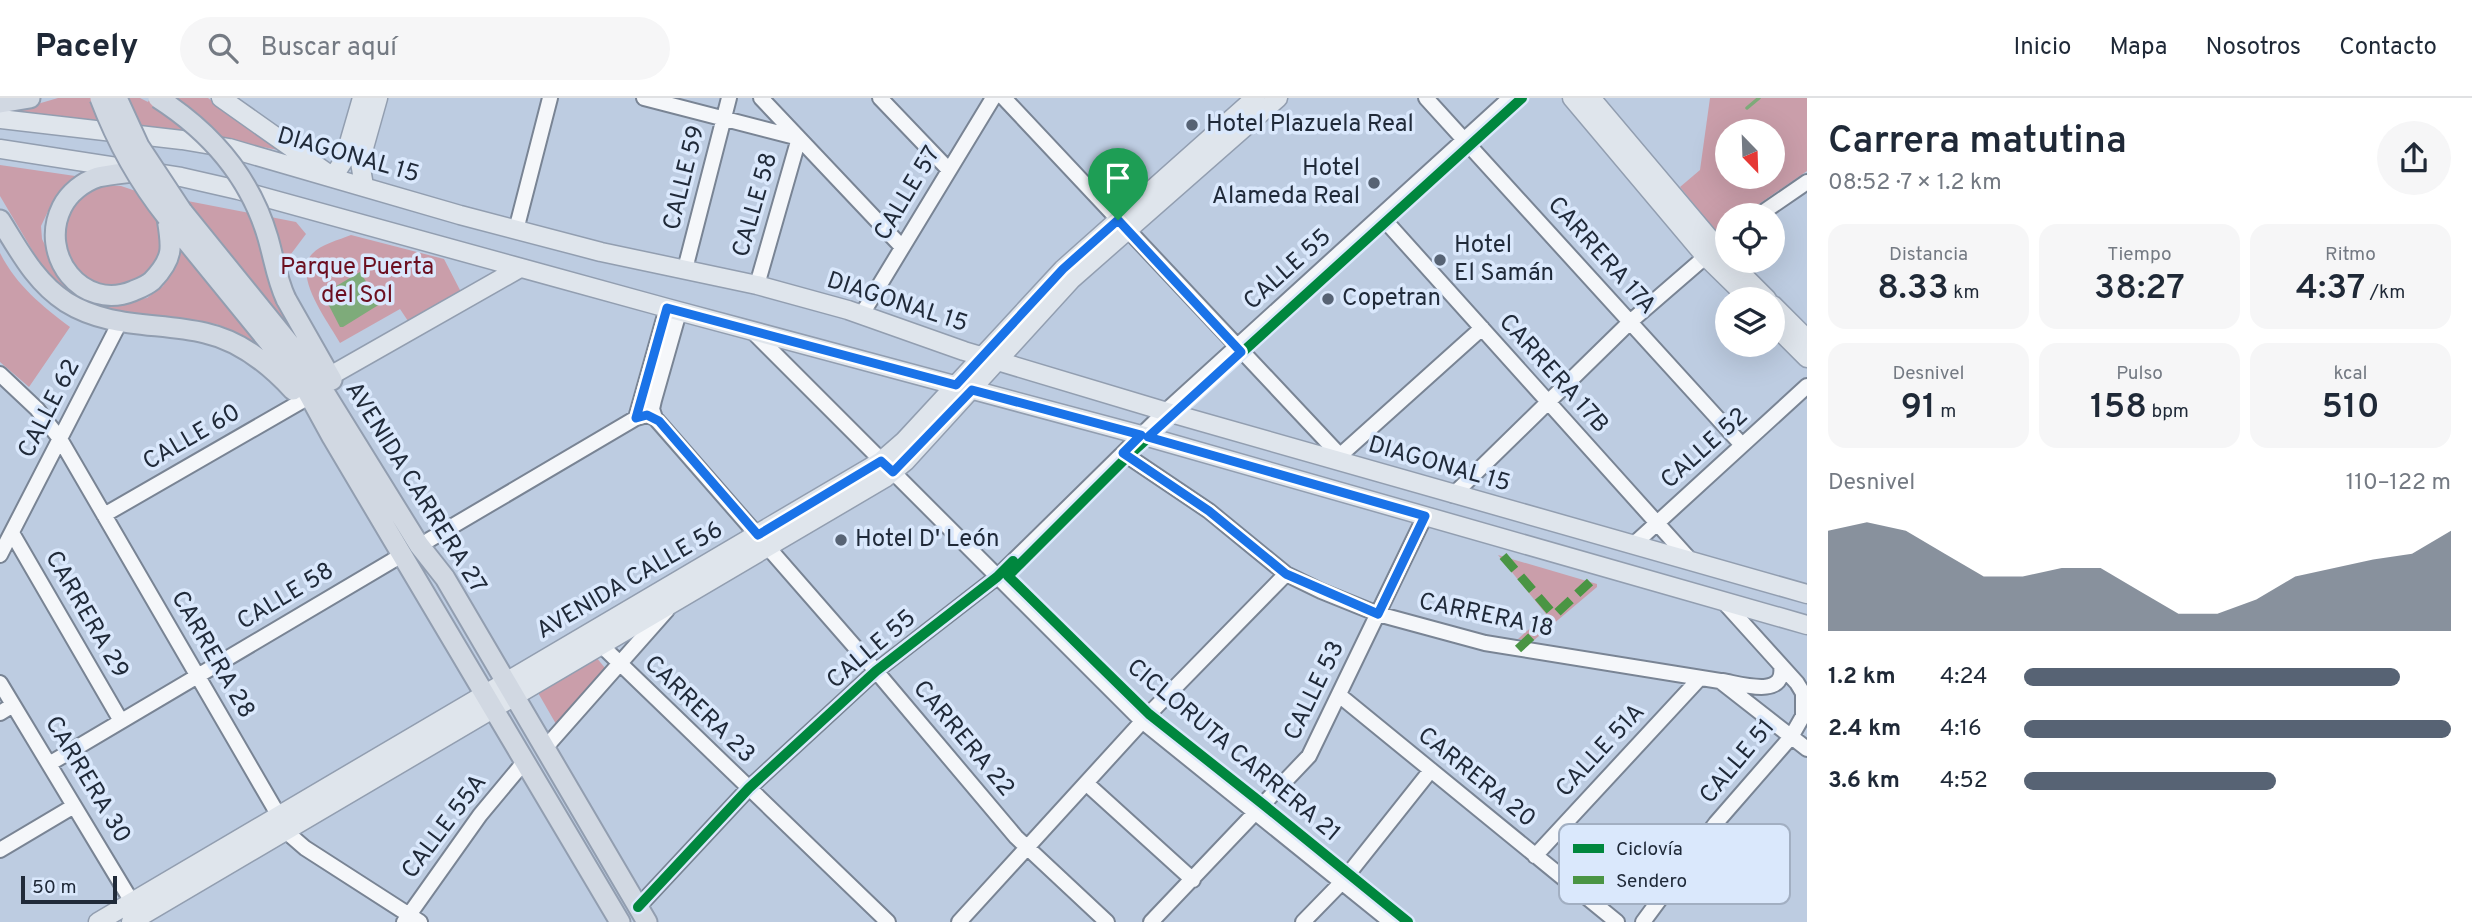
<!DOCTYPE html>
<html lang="es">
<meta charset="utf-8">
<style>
body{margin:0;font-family:Overpass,sans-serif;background:#f6f6f7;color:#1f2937;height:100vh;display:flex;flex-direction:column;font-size:26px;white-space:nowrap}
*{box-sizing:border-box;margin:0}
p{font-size:23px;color:#747a83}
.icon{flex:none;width:38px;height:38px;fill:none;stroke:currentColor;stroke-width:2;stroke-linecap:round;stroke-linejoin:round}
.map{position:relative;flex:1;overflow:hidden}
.drawer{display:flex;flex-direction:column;background:#fff;width:665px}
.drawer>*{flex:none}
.needle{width:46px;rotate:157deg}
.buttons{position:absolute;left:1715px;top:21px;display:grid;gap:14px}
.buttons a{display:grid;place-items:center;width:70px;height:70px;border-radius:50%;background:#fff;box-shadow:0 7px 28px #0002;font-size:35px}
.scale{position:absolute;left:21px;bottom:18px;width:96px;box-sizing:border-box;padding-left:7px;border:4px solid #202a39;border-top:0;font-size:19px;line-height:24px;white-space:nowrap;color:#202a39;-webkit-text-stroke:5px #dae8fc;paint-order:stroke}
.pin{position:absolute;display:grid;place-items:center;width:60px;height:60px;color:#fff;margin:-72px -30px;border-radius:50% 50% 50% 0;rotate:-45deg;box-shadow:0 0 7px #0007}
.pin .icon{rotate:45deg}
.round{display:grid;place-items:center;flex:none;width:74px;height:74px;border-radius:37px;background:#f6f6f7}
.summary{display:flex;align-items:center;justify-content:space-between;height:119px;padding:0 21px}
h1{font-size:38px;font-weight:600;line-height:52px}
.stats{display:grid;grid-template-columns:repeat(3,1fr);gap:10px;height:119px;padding:7px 21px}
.stats div{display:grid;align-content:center;border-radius:18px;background:#f6f6f7;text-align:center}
.stats b{font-size:35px;font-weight:600}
.stats small{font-size:19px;font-weight:400}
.stats p{font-size:19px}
.chart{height:196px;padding:14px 21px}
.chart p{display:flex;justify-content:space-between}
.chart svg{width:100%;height:126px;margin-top:7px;fill:#576374;opacity:.7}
ul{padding:0 21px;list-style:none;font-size:23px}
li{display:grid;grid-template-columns:112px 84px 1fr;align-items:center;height:52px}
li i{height:18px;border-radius:9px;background:#576374}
header{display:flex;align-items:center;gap:42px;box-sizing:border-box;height:98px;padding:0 35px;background:#fff;border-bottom:2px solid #e0e1e3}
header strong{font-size:33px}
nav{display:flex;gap:38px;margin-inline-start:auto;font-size:24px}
.search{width:490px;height:63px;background:#f6f6f7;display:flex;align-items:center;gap:18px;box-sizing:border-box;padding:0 24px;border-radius:38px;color:#747a83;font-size:26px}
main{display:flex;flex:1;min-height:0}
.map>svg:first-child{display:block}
.green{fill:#ca9eaa;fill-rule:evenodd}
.water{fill:#7eab7a}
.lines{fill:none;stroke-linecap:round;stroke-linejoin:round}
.stream{stroke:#7eab7a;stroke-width:3.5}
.minor-casing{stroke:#798494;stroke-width:18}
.major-casing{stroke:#929eb0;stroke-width:21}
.highway-casing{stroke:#929eb0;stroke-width:23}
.minor{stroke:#f5f7fa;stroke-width:14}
.major{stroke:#dfe5ec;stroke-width:18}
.highway{stroke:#d1d8e2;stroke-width:19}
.highway-bridge-casing{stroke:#929eb0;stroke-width:23;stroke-linecap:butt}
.highway-bridge{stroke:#d1d8e2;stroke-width:19}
.quiet{stroke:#4a9544;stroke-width:9;stroke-dasharray:18 9;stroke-linecap:butt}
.cycleway-casing{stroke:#dae8fc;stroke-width:15}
.cycleway{stroke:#00873e;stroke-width:10}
.route-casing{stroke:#fff;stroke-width:14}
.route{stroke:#1a73e8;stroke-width:9}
.poi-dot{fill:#576374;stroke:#dae8fc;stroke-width:2.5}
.labels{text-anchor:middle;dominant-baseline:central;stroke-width:7;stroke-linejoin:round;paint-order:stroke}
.poi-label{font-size:24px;fill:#202a39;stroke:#dae8fc;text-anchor:start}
.street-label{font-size:24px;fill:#202a39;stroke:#dae8fc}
.park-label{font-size:24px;fill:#6c0f20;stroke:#dae8fc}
.key{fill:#dae8fc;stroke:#a2afc2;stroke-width:2}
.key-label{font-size:19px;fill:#202a39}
</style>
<header>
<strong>Pacely</strong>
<div class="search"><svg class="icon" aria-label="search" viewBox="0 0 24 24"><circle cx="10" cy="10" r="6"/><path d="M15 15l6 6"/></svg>Buscar aquí</div>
<nav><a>Inicio</a><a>Mapa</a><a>Nosotros</a><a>Contacto</a></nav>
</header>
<main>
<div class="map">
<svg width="1807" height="824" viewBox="0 0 1807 824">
<rect width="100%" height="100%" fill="#bdcce1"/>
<!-- green -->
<path class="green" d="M58 0H140L148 4 150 0H208L278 52 189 34 10 14Z
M1710 0H1807V73L1743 117H1727V128L1717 135 1680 89 1700 72ZM1727 33H1773V79H1727Z
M0 67 82 79 52 105 41 128 42 141 56 169 125 203 147 200 163 188 173 171 177 147 270 256 233 233 216 226 161 221 109 211 71 194 50 178 38 162 0 98Z
M103 87 121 88 136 93 296 124 306 136 291 156 288 173 269 179 292 234 188 109 155 120C181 160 125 207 86 183 77 177 69 161 62 153L64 117 85 94Z
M351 137 444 161 461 194 408 223 400 211 340 245C329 225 292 178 312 156 321 146 339 142 351 137Z
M0 155C17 188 41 207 70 229L29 289 0 264Z
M1498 457 1597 486V489L1533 543 1518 541 1546 516Z
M596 559 605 570 556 626 537 593Z"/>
<!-- water -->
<path class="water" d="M360 174 380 206 343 229H340L323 196Z"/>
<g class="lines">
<!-- stream -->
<path class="stream" d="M1747 10 1759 0"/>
<!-- minor casing -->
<g class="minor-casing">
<path id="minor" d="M644 0 799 40 757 187
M761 0 902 149
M880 0 949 72
M1004 0 1348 366
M1426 0 1742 347
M1759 117 1807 84
M1381 118 1692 464
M516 132 550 0
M685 171 729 0
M862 216 993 0
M753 234 1142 623 1391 824
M0 276 37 311 60 341 290 737 305 750 420 824
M636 320 667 210
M655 320 652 311 654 302 679 214
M1123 355 1209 413 1286 476 1321 493 1378 516 1485 545 1720 583 1807 651
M1335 362 1482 230
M1453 397 1630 224 1727 140
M104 417 302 303
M12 435 121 623
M429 442 636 320 647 317 655 320 876 573 1016 739 1107 824
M1633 447 1807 288
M0 457 120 224
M1722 502 1797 585 1803 595 1807 596
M602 548 888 824
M1722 583C1741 586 1786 601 1781 568
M0 585 132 804
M1339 597 1617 824
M0 615 13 607
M545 650 667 512
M49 666 402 457
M1086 685 1193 782
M0 752 74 708
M1535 758 1700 580
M638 809 749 690 876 573 997 479 1166 313 1510 0
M404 824 480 717 525 663
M959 824 1149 616 1286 476
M1151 824 1309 658 1425 418
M1303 824 1342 784 1431 672
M1643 824 1716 725 1791 639 1803 618V595"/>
</g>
<!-- major casing -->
<g class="major-casing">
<path id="major" d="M221 0 333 79 344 62 362 0
M1572 0 1705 158 1749 201
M1591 0 1727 161
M0 21 182 42 229 50 460 117 601 154 757 187 848 212 964 253 1174 316 1807 496
M0 51 181 79 238 92 667 210 1141 337 1807 527
M364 88 360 64 378 0
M1729 163 1767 201
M1773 207 1807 241
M1773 226 1807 260
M330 278 520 170
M98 824 881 363 904 343 1063 171 1255 0
M131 824 885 380 906 363 1072 181 1278 0"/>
</g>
<!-- highway casing -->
<g class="highway-casing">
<path id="highway" d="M0 5 30 0
M140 73C127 75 112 76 98 79 83 84 69 95 62 109 38 157 82 214 133 193 140 190 146 188 152 183 174 160 172 150 167 120
M182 113 310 271 419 447 445 480 647 824
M167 119 303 286 332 339 620 824
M0 122C19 152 35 184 66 204 109 231 158 224 205 235 241 243 269 266 293 292
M286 201 332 282"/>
</g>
<!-- minor -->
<use href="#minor" class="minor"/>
<!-- major -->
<use href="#major" class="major"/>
<!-- highway -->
<use href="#highway" class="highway"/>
<!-- highway-bridge casing -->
<g class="highway-bridge-casing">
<path id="highway-bridge" d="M100 0C116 42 139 84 167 119
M117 0 139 48 182 113
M158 0C211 34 250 78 268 140 274 161 277 182 286 201"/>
</g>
<!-- highway-bridge -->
<use href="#highway-bridge" class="highway-bridge"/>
<!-- quiet -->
<path class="quiet" d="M1503 458 1554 517
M1518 551 1590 484"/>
<!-- cycleway casing -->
<g class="cycleway-casing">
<path id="cycleway" d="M638 809 749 690 876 573 997 479 1013 463
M1408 824 1264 707 1149 616 1008 478 1128 358 1522 0"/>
</g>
<!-- cycleway -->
<use href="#cycleway" class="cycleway"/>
</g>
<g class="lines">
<!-- route casing -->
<g class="route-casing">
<path id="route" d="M1118 122 1241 254 1148 339 1425 418 1378 516 1286 476 1209 413 1123 355 1141 337 972 292 893 374 881 363 758 437 659 323 647 317 636 320 667 210 956 287 1063 171Z"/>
</g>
<!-- route -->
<use href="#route" class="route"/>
</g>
<!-- markers -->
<g class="poi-dot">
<circle cx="1192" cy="27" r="7"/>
<circle cx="1374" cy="85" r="7"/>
<circle cx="1440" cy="162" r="7"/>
<circle cx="1328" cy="201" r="7"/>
<circle cx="841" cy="442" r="7"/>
</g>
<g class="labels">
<!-- poi labels -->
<g class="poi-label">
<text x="1206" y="27">Hotel Plazuela Real</text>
<text x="1360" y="71" text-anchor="end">Hotel<tspan x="1360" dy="28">Alameda Real</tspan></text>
<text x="1454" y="148">Hotel<tspan x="1454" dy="28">El Samán</tspan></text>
<text x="1342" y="201">Copetran</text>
<text x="855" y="442">Hotel D' León</text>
</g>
<!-- street labels -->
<g class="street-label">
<text transform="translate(348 58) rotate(16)">DIAGONAL 15</text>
<text transform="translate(685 80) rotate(-76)">CALLE 59</text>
<text transform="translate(908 96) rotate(-59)">CALLE 57</text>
<text transform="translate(756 107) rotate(-74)">CALLE 58</text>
<text transform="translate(1601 158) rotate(48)">CARRERA 17A</text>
<text transform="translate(1288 172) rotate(-42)">CALLE 55</text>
<text transform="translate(897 205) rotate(18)">DIAGONAL 15</text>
<text transform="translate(1553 276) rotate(48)">CARRERA 17B</text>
<text transform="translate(50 311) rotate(-63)">CALLE 62</text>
<text transform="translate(192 340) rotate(-30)">CALLE 60</text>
<text transform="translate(1705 351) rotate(-42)">CALLE 52</text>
<text transform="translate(1439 367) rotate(16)">DIAGONAL 15</text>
<text transform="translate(415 390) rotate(58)">AVENIDA CARRERA 27</text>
<text transform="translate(630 483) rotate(-30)">AVENIDA CALLE 56</text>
<text transform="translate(286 499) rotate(-31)">CALLE 58</text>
<text transform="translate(86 517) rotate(60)">CARRERA 29</text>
<text transform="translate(1486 518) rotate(12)">CARRERA 18</text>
<text transform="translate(872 552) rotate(-40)">CALLE 55</text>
<text transform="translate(212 557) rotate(60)">CARRERA 28</text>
<text transform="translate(1315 593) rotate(-64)">CALLE 53</text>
<text transform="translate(699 612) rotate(44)">CARRERA 23</text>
<text transform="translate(963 641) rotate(50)">CARRERA 22</text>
<text transform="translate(1233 653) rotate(40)">CICLORUTA CARRERA 21</text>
<text transform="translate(1601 653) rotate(-47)">CALLE 51A</text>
<text transform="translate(1738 664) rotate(-50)">CALLE 51</text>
<text transform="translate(1476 680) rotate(39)">CARRERA 20</text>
<text transform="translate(87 682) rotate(59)">CARRERA 30</text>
<text transform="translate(445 729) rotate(-53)">CALLE 55A</text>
</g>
<!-- park labels -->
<g class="park-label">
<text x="357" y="170">Parque Puerta<tspan x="357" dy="28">del Sol</tspan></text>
</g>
</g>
<!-- legend -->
<rect x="1559" y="726" width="231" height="80" rx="10" class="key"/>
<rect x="1573" y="746" width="31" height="9" fill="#00873e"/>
<rect x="1573" y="778" width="31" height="8" fill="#4a9544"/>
<g class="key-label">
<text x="1616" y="757">Ciclovía</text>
<text x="1616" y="789">Sendero</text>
</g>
</svg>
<div class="buttons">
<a><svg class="needle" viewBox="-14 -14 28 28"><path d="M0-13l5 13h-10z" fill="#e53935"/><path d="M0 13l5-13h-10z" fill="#747a83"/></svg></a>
<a><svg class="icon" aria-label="locate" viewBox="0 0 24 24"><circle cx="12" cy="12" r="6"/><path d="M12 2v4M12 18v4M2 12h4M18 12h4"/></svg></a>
<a><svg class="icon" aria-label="layers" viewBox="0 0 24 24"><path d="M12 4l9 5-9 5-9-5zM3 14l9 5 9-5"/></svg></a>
</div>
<div class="scale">50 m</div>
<div class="pin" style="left:1118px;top:122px;background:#1e9e55"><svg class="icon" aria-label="arrive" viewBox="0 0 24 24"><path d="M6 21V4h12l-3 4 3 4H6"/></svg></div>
</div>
<section class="drawer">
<div class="summary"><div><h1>Carrera matutina</h1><p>08:52 · 7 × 1.2 km</p></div><a class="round"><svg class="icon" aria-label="share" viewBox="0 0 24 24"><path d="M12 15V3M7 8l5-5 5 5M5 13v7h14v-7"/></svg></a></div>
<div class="stats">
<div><p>Distancia</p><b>8.33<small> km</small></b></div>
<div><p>Tiempo</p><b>38:27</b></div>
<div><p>Ritmo</p><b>4:37<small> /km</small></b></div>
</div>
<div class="stats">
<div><p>Desnivel</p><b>91<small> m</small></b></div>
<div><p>Pulso</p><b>158<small> bpm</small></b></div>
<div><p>kcal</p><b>510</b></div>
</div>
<div class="chart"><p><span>Desnivel</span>110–122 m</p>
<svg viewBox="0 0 160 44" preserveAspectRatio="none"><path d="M0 44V9L10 6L20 9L30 17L40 25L50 25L60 22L70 22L80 30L90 38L100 38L110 33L120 25L130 22L140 19L150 17L160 9V44z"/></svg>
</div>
<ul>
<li><b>1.2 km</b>4:24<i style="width:88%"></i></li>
<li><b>2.4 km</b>4:16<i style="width:100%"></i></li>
<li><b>3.6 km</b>4:52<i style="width:59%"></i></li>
</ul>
</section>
</main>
